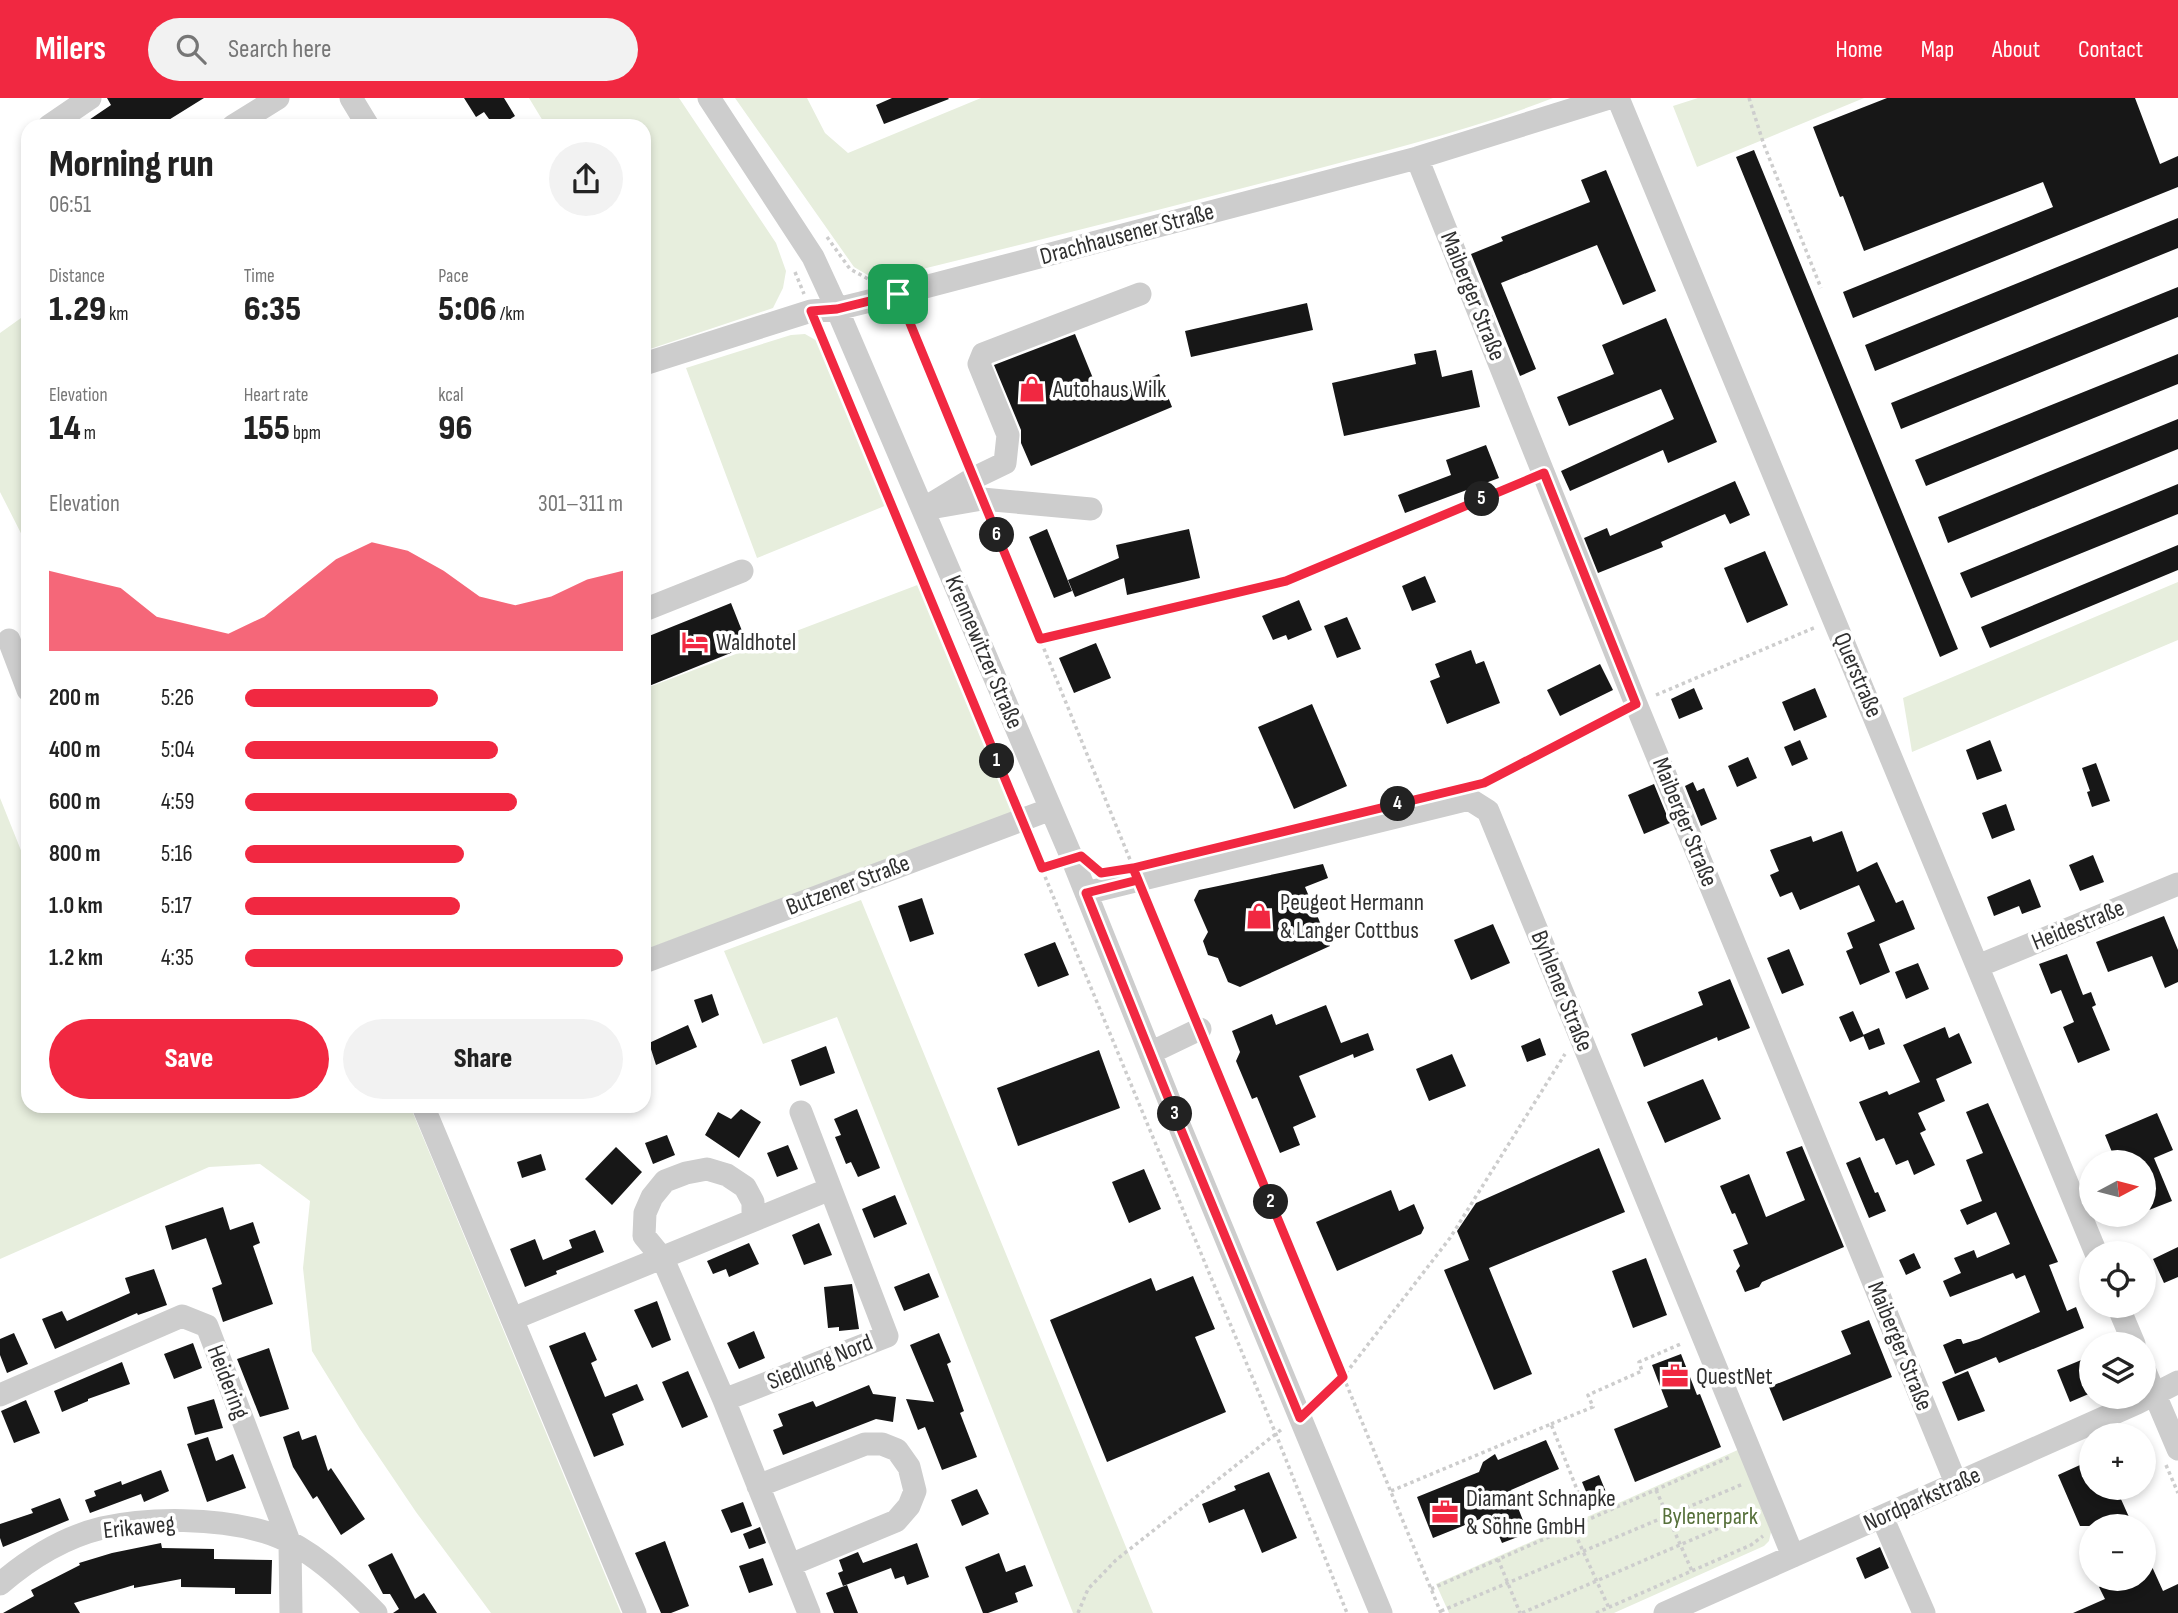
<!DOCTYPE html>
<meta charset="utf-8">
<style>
body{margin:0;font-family:"Sofia Sans Condensed",sans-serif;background:#f2f2f2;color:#222;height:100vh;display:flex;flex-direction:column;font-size:26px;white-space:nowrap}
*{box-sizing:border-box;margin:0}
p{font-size:23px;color:#767676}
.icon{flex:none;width:38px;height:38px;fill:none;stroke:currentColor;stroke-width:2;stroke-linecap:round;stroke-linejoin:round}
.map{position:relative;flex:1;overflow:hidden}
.drawer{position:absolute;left:21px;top:21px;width:630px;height:994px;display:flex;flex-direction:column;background:#fff;border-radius:21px;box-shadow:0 4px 10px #0003}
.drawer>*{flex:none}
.needle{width:46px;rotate:83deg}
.fabs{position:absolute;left:2079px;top:1052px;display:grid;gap:14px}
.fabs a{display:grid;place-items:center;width:77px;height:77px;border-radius:50%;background:#fff;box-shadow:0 4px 10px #0003;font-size:35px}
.pin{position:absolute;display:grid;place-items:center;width:60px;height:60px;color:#fff;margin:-30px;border-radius:14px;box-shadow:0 4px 10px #0006}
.km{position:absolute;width:35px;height:35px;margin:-18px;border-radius:50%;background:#222;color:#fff;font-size:19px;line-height:35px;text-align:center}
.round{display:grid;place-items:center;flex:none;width:74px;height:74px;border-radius:37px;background:#f2f2f2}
.head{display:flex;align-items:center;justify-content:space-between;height:119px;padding:0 28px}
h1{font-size:38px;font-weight:800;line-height:52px}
.figures{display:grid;grid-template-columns:repeat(3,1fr);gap:10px;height:119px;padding:7px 28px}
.figures div{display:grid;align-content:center}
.figures b{font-size:35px;font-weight:800}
.figures small{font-size:19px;font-weight:400}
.figures p{font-size:19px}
.chart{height:196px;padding:14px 28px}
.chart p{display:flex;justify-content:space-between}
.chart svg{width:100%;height:126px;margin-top:7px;fill:#f12841;opacity:.7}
.primary-button{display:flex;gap:14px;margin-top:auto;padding:14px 28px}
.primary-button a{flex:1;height:80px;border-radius:42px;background:#f12841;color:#fff;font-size:28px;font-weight:800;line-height:80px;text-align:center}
.primary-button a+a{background:#f2f2f2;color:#222}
ul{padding:0 28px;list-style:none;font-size:23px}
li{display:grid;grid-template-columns:112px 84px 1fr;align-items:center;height:52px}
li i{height:18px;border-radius:9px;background:#f12841}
header{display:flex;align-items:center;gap:42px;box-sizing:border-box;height:98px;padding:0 35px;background:#f12841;color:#fff}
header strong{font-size:33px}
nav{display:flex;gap:38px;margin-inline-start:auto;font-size:24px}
.search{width:490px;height:63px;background:#f2f2f2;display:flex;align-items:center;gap:18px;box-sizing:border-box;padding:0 24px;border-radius:38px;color:#767676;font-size:26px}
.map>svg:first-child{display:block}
.green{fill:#e7eedd}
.building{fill:#171717}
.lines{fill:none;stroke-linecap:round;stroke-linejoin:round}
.path{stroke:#cdcdcd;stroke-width:3.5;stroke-dasharray:3.5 3.5;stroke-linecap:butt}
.minor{stroke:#cdcdcd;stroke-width:23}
.route-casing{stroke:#fff;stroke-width:14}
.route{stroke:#f12841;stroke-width:9}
.labels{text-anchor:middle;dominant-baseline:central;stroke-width:7;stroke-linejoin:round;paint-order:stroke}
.street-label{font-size:24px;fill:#303030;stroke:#fff}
.poi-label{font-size:24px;fill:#303030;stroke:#fff;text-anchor:start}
.park-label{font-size:24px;fill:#56703a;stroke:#fff}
</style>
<header>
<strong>Milers</strong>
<div class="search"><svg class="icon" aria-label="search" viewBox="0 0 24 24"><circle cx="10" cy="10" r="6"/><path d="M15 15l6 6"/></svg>Search here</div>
<nav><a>Home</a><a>Map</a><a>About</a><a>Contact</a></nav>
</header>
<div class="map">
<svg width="2178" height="1515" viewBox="0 0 2178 1515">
<rect width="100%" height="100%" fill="#fff"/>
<!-- green -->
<path class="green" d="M529 0H679L776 145 786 173 783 190 773 210 644 253V28H546Z
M735 0H807L825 35 848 55 981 0H1553C1469 33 1380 54 1293 77 1159 112 1025 146 890 179H871L854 169Z
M1698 0H1864L1697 69 1673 8Z
M28 215V449L0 394V235Z
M805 236 819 244 887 407 757 460 686 270 791 237Z
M2178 484V542L1912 654 1903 600Z
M920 486 1016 717 644 852V591Z
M0 700 28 770V1008H410L621 1515H491L416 1414 360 1331 312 1253 303 1170 310 1103 260 1066 209 1069 0 1161Z
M861 802 1153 1515H1073L837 919 763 946 724 853Z
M1740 1351 1771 1434 1769 1443 1764 1448 1614 1515H1449L1436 1486Z"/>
<!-- building -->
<path class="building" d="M107 0H204L159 28H80L111 7Z
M464 0H504L515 18 499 28H494L484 14 476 19Z
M892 0H948L949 1 884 26 876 7Z
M1887 0H2135L2160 66 2178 58V89L1853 220 1843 194 2053 109 2043 84 1864 153 1843 98 1840 99 1813 29Z
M1754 52 1958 551 1940 559 1736 59Z
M1606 72 1656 193 1623 207 1597 147 1501 185 1536 271 1520 278 1471 156 1503 143 1501 139 1590 104 1581 82Z
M2178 120V150L1875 273 1865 247Z
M2178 189V219L1901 331 1891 305Z
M1307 205 1313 232 1191 259 1185 233Z
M1666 220 1717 344 1668 365 1663 352 1570 393 1561 373 1674 321 1661 291 1569 328 1557 299 1614 276 1602 247Z
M1075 236 1101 300 1159 276 1172 309 1031 368 1021 345V332L994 267Z
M1436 252 1442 279 1472 272 1480 309 1344 338 1332 285 1416 266 1414 256Z
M2178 256V286L1926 388 1915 362Z
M2178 321V351L1948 445 1938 419Z
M1486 347 1499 380 1405 415 1398 397 1451 377 1446 362Z
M1735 383 1750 417 1730 426 1725 416 1661 444 1663 449 1598 475 1584 440 1607 430 1610 438Z
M2178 386V416L1971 500 1960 475Z
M1047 431 1072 493 1054 500 1029 439Z
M1189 431 1200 480 1127 497 1124 480 1075 499 1068 482 1119 460 1116 447Z
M2178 447V472L1990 550 1981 529Z
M1765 453 1788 507 1747 525 1724 470Z
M1425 478 1436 504 1412 513 1402 488Z
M1299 502 1312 532 1288 542 1286 537 1273 542 1262 518Z
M731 505 748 548 644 590V540Z
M1347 519 1361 551 1337 560 1324 528Z
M1096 545 1111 580 1074 595 1059 560Z
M1471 552 1476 566 1484 563 1500 605 1447 626 1430 583 1440 579 1435 566Z
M1600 566 1613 592 1560 618 1547 592Z
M1694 590 1703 611 1679 621 1671 601Z
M1815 590 1827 619 1794 633 1782 604Z
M1312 606 1347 688 1294 711 1258 629Z
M1800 642 1808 661 1792 668 1784 649Z
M1990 642 2002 673 1977 682 1966 652Z
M1748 659 1757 680 1737 689 1728 668Z
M2096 665 2110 703 2092 709 2087 694 2090 693 2082 670Z
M1693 684 1697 693 1704 690 1717 721 1701 728 1685 688Z
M1654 686 1670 725 1644 736 1628 697Z
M2006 706 2015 732 1992 741 1982 715Z
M1842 733 1857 774 1877 764 1896 805 1903 802 1915 831 1879 846 1890 874 1860 887 1846 853 1853 850 1847 835 1875 823 1859 787 1800 812 1792 794 1780 799 1770 777 1779 773 1770 752 1811 738 1813 744Z
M2093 757 2104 784 2080 793 2069 767Z
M1323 766 1328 780 1305 789 1330 848 1240 889 1228 884 1218 860 1208 857 1203 843 1208 834 1194 802 1199 792Z
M2030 781 2041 809 2022 816 2019 808 1994 818 1987 799Z
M922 800 934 836 910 844 898 808Z
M2164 818 2178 852V884L2165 890 2152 858 2108 874 2096 844Z
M1493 826 1510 865 1471 882 1454 842Z
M1055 844 1069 877 1038 889 1024 856Z
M1789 851 1804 887 1782 896 1767 860Z
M2067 856 2083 897 2091 894 2096 907 2092 909 2110 952 2078 965 2063 929 2074 924 2061 892 2051 896 2039 866Z
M1918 865 1929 891 1906 901 1895 874Z
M1730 881 1750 930 1718 943 1717 939 1644 969 1631 936 1703 907 1698 894Z
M712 896 719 917 702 925 694 902Z
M1326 907 1341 945 1368 935 1374 952 1354 960 1353 956 1299 978 1316 1019 1293 1029 1300 1047 1280 1055 1257 999 1252 1001 1236 963 1240 954 1232 933 1272 916 1276 927Z
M1853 913 1864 938 1850 944 1839 919Z
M688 927 697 949 656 967 649 945Z
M1945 929 1949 940 1959 935 1972 965 1936 981 1945 1003 1918 1015 1926 1032 1920 1035 1935 1067 1914 1077 1908 1062 1896 1067 1884 1040 1876 1043 1859 1004 1887 993 1889 997 1920 984 1903 947Z
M1879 930 1885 946 1869 952 1863 937Z
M1540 940 1546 957 1527 964 1521 948Z
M826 948 835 975 800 988 791 962Z
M1099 952 1120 1010 1018 1048 997 990Z
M1452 956 1466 988 1429 1003 1416 971Z
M1703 981 1721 1021 1665 1045 1647 1004Z
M1988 1005 2058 1164 2049 1167 2067 1213 2076 1209 2084 1230 1999 1265 1996 1259 1955 1276 1943 1247 1957 1241H1961L1963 1246 1979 1241 2040 1214 2025 1177 2016 1181 2013 1175 1950 1199 1943 1183 1961 1175 1954 1160 1974 1152 1977 1160 2010 1146 1996 1114 1967 1127 1960 1112 1982 1103 1966 1062 1983 1055 1966 1014Z
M741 1011 761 1024 739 1060 705 1037 718 1014 731 1021Z
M857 1011 880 1070 858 1079 851 1064 846 1066 835 1039 841 1037 834 1021Z
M2157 1015 2173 1052 2154 1060 2172 1103 2144 1114V1064H2116L2105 1037Z
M667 1037 675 1057 653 1066 645 1045Z
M788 1047 798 1071 777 1079 767 1055Z
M1802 1048 1844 1149 1762 1184 1759 1189 1745 1194 1736 1173 1740 1168 1733 1152 1748 1146 1735 1115 1732 1116 1720 1088 1749 1076 1766 1119 1805 1102 1786 1054Z
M616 1049 642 1074 612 1107 585 1081Z
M1599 1050 1625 1114 1489 1170 1532 1276 1494 1292 1444 1172 1469 1162 1457 1133 1476 1105Z
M541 1056 546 1072 522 1080 517 1064Z
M1860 1059 1875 1095 1878 1094 1886 1113 1869 1120 1846 1065Z
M1144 1071 1161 1111 1129 1125 1112 1084Z
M1391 1092 1399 1113 1414 1106 1424 1130 1421 1136 1337 1173 1316 1124Z
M895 1097 907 1126 874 1140 862 1111Z
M223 1109 230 1132 253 1124 260 1145 253 1148 273 1206 223 1224 212 1190 222 1186 206 1140 172 1152 165 1128Z
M819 1125 832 1157 804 1167 792 1137Z
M595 1132 604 1154 556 1173 557 1176 525 1189 510 1151 535 1141 543 1162 572 1150 569 1142Z
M749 1145 759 1166 729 1179 726 1171 713 1176 707 1163Z
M2178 1149V1179L2164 1185 2153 1161Z
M1914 1155 1921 1170 1906 1177 1899 1162Z
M1646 1160 1667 1217 1633 1230 1612 1173Z
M154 1171 167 1207 138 1217 137 1215 55 1251 42 1221 62 1213 67 1223 130 1195 125 1180Z
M929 1175 939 1199 904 1213 894 1189Z
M1193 1178 1215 1231 1195 1239 1226 1314 1107 1364 1050 1222 1151 1180 1156 1193Z
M852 1186 859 1231 839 1233V1229L828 1230 824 1189Z
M657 1203 671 1242 652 1250 634 1212Z
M1869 1222 1892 1279 1783 1323 1769 1289 1851 1256 1841 1233Z
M754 1233 765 1260 739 1271 727 1245Z
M585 1234 597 1262 591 1265 605 1299 637 1286 644 1302 612 1316 624 1347 594 1359 549 1248Z
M14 1235 28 1266 7 1275 0 1257V1241Z
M939 1235 951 1264 947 1266 964 1313 960 1315 977 1359 942 1372 925 1329 918 1332 906 1301 934 1304 910 1247Z
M193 1245 202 1270 174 1281 164 1256Z
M269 1250 289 1311 260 1319 237 1261Z
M1681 1256 1697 1297 1700 1296 1721 1349 1635 1384 1614 1331 1668 1309 1652 1267Z
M2091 1258V1295L2070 1304 2057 1272Z
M122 1264 130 1286 88 1301V1303L62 1314 54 1293Z
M688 1273 708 1319 682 1330 662 1284Z
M1968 1273 1985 1313 1958 1323 1942 1284Z
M869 1287 873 1296 896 1299 893 1324 876 1321 783 1357 773 1332 783 1328 778 1316 813 1303 816 1309Z
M214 1301 223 1330 195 1337 187 1309Z
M26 1302 40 1335 14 1345 1 1313Z
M299 1333 302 1342 316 1337 328 1373 331 1370 365 1421 341 1437 317 1398 313 1401 293 1369 283 1339Z
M208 1339 216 1363 233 1356 246 1390 207 1404 187 1346Z
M1546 1342 1559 1371 1511 1392 1528 1435 1502 1445 1490 1417 1433 1440 1417 1399 1479 1374 1483 1364 1495 1356 1498 1362Z
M2091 1362V1390H2116L2133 1428H2080L2058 1377Z
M161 1372 169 1393 144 1404 141 1396 90 1415 85 1402 96 1398 94 1393 121 1383 122 1387Z
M1269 1374 1297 1440 1262 1455 1244 1411 1209 1425 1202 1406 1236 1392 1234 1388Z
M1599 1377 1608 1399 1591 1406 1582 1384Z
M977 1391 989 1416 962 1428 951 1402Z
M60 1400 69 1422 3 1449 0 1440V1426L33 1415 31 1411Z
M743 1404 752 1428 731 1435 721 1412Z
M760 1429 766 1445 749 1451 743 1436Z
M665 1443 689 1508 671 1515H661L635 1455Z
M161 1445 162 1450 214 1451V1461L272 1462 271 1496H235V1490L181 1489V1481L134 1490V1487L74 1505 80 1515H3L34 1498 31 1492 80 1467 79 1465 112 1455Z
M917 1445 929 1479 907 1487 904 1478 895 1481 891 1470 843 1488 838 1475 843 1473 839 1462 858 1454 863 1465Z
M1880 1449 1889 1470 1865 1481 1856 1460Z
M2144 1451 2163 1493 2178 1486V1515H2073L2105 1501 2099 1489 2106 1486 2104 1480H2144Z
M392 1455 415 1501 424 1495 437 1515H393L399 1511 390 1496H383L368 1467Z
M999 1455 1006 1474 1025 1467 1033 1488 1015 1495 1018 1504 988 1515H983L965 1469Z
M763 1460 773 1487 749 1495 739 1468Z
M847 1487 858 1515H834L826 1495Z"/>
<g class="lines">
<!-- path -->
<path class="path" d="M1749 0 1764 47 1821 190
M827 139 850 171 870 182
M795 174 804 196
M906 214 967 362
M819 232 1014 703
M991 421 1131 764
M1040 541 1286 483 1525 383
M1656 597 1816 529
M1481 686 1617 616
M1029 740 1275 1334 1347 1515
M1146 800 1192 913
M1207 949 1441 1515
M1316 1305 1343 1279 1450 1140 1565 956
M1551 1326 1593 1309 1588 1297 1642 1273 1639 1264 1683 1245
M2166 1367 2178 1395
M1656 1392 1692 1473
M1391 1393 1551 1326 1578 1394
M1572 1429 1609 1510
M1498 1461 1520 1515
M1431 1491 1730 1359
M1441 1513 1743 1386
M1078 1515 1088 1491 1116 1462 1282 1331
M1522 1515 1754 1415
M1596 1515 1751 1447 1763 1438"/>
<!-- minor -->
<path class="minor" d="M351 0 368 28
M709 0 813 159 837 211 1072 760 1175 1017 1381 1515
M1618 0 2096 1155
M49 28 90 0
M233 28 278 0
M1417 60 1636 606 1956 1385
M644 266 811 213 837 211 898 196 1417 60 1609 0
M936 409 982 401 1091 411
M923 411 974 380 1005 365 1008 337 979 266 983 256 1140 196
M644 512 742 473
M9 542 28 592
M1086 795 1469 701 1488 713 1793 1458
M644 864 1051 711
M1978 868 2178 786
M1150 955 1200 931
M423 1008 635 1515
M753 1122V1104L745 1089 727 1077 707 1071 686 1075 665 1083 652 1099 645 1115 644 1138 663 1161 724 1302 809 1515
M2118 1208 2134 1246
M512 1221 830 1091
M2144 1271 2178 1351
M0 1297 182 1218 207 1228 290 1446 291 1515
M724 1302 887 1238 801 1014
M758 1388 865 1346H882L897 1352 909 1369 915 1393 909 1408 896 1423 790 1467
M1882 1419 1924 1515
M0 1486C29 1461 65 1439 102 1430 150 1419 218 1420 265 1434 308 1447 346 1484 376 1515
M1665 1515 2137 1305 2178 1284"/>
</g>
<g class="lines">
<!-- route casing -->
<g class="route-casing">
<path id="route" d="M898 196 837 211 811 213 1042 770 1081 758 1101 775 1133 770 1343 1279 1300 1320 1175 1017 1086 795 1138 782 1133 770 1484 685 1636 606 1544 375 1286 483 1040 541 898 196"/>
</g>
<!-- route -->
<use href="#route" class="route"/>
</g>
<!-- icons -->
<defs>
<g id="shop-bare" transform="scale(2.1)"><path d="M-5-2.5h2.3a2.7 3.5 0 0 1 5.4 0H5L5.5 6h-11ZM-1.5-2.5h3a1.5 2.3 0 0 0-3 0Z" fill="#f12841" stroke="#fff" stroke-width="2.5" paint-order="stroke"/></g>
<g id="hotel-bare" transform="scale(2.1)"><path d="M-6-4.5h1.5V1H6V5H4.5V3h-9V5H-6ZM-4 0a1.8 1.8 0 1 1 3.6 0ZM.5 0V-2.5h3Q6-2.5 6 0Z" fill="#f12841" stroke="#fff" stroke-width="2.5" paint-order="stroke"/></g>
<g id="office-bare" transform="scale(2.1)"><path d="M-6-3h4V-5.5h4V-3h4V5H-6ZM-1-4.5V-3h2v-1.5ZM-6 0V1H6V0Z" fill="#f12841" stroke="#fff" stroke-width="2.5" paint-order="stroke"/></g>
</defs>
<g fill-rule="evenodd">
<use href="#shop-bare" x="1032" y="291"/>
<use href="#hotel-bare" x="695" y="544"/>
<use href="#shop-bare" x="1259" y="818"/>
<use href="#office-bare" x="1675" y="1278"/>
<use href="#office-bare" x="1445" y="1414"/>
</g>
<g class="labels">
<!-- street labels -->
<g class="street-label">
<text transform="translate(1127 136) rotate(-15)">Drachhausener Straße</text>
<text transform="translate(1473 198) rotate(68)">Maiberger Straße</text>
<text transform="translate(984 554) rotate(67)">Krennewitzer Straße</text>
<text transform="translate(1858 577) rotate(67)">Querstraße</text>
<text transform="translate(1685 724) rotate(68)">Maiberger Straße</text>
<text transform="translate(848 787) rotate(-21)">Butzener Straße</text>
<text transform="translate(2078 827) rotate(-22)">Heidestraße</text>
<text transform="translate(1562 893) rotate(68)">Byhlener Straße</text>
<text transform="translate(1900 1248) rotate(68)">Maiberger Straße</text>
<text transform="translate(820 1264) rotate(-22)">Siedlung Nord</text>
<text transform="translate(228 1284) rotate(69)">Heidering</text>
<text transform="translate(1922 1401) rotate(-24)">Nordparkstraße</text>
<text transform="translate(139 1429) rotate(-6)">Erikaweg</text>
</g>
<!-- poi labels -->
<g class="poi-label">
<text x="1053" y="291">Autohaus Wilk</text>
<text x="716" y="544">Waldhotel</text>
<text x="1280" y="804">Peugeot Hermann<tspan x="1280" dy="28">&amp; Langer Cottbus</tspan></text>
<text x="1696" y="1278">QuestNet</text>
<text x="1466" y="1400">Diamant Schnapke<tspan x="1466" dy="28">&amp; Söhne GmbH</tspan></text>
</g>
<!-- park labels -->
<g class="park-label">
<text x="1710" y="1418">Bylenerpark</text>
</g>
</g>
</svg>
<div class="fabs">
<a><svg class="needle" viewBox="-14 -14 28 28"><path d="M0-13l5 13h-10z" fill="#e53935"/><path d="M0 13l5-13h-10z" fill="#767676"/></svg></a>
<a><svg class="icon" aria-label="locate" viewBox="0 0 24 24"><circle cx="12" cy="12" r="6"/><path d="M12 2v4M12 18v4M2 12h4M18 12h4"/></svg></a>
<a><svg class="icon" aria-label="layers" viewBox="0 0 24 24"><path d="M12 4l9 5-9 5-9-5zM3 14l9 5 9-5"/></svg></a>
<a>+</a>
<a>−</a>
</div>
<div class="pin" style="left:898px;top:196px;background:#1e9e55"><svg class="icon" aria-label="arrive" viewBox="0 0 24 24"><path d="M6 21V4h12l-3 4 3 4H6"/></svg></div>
<b class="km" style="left:997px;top:663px">1</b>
<b class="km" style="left:1271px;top:1104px">2</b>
<b class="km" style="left:1175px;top:1016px">3</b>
<b class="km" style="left:1398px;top:706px">4</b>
<b class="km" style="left:1482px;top:401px">5</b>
<b class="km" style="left:997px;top:437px">6</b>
<section class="drawer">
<div class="head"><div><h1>Morning run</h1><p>06:51</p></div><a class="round"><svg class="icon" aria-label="share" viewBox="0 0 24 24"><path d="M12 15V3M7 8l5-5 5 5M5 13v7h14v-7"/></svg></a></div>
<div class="figures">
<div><p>Distance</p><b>1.29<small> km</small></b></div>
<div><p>Time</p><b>6:35</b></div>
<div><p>Pace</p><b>5:06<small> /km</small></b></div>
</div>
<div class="figures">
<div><p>Elevation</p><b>14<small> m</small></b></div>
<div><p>Heart rate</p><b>155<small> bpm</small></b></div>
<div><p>kcal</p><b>96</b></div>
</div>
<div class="chart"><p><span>Elevation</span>301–311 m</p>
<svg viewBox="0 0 160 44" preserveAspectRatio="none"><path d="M0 44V16L10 19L20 22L30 32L40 35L50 38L60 32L70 22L80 12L90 6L100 9L110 16L120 25L130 28L140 25L150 19L160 16V44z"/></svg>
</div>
<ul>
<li><b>200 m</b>5:26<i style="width:51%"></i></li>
<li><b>400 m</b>5:04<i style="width:67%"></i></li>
<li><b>600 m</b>4:59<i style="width:72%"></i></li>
<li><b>800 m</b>5:16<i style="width:58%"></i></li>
<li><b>1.0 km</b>5:17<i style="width:57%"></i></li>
<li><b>1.2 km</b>4:35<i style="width:100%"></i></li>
</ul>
<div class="primary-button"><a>Save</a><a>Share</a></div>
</section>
</div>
